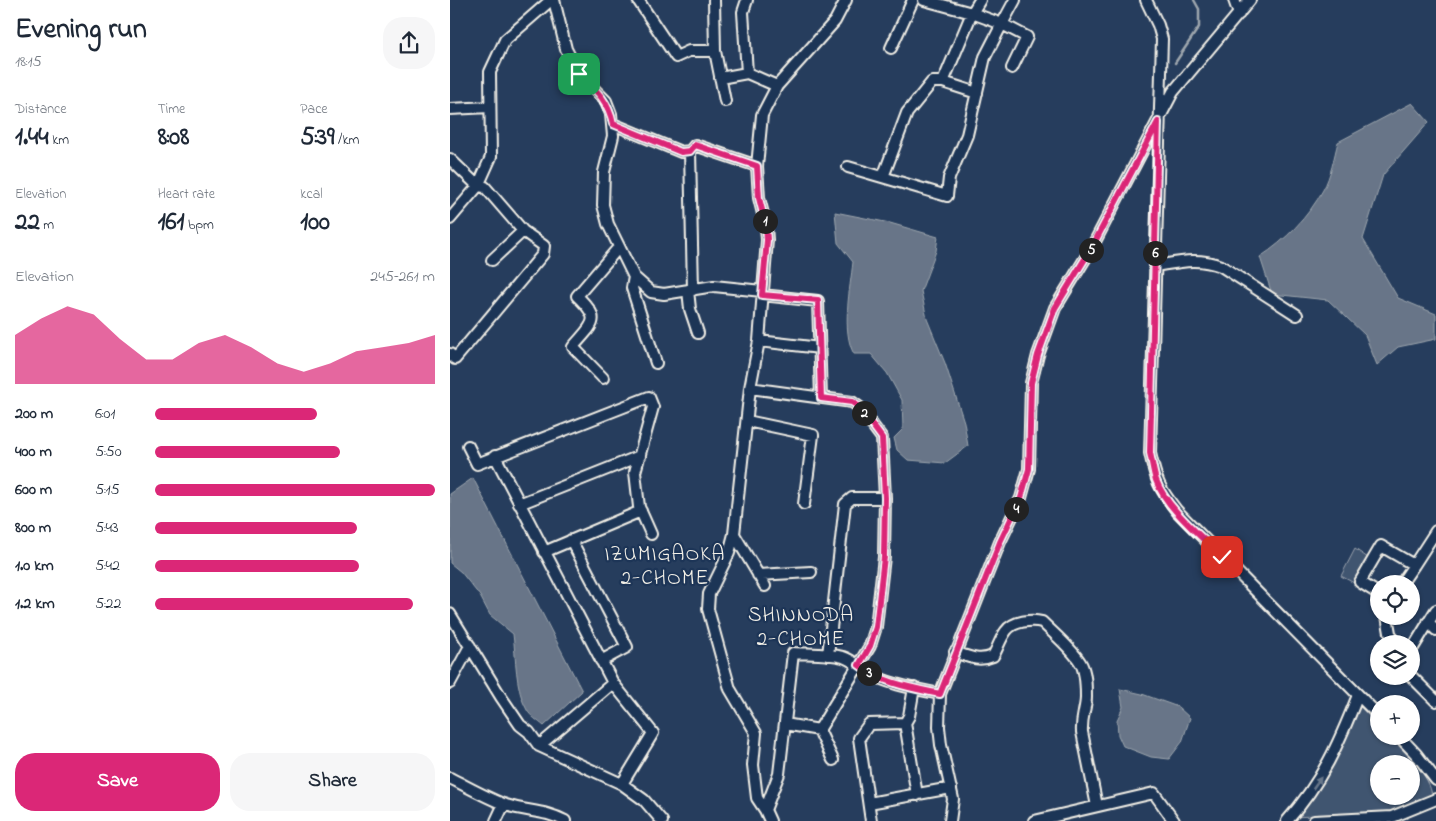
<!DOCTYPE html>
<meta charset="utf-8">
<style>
body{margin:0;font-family:"Indie Flower",sans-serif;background:#f6f6f7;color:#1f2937;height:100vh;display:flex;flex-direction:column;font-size:19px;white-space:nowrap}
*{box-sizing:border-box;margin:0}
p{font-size:16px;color:#747a83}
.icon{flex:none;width:28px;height:28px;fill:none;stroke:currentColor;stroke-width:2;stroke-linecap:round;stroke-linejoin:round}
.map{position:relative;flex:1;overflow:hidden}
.details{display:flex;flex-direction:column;background:#fff;width:450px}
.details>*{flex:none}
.tools{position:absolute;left:920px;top:575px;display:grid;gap:10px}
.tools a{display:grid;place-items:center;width:50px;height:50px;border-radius:50%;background:#fff;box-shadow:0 1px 4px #0004;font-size:25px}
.pin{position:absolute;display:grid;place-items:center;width:42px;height:42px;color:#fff;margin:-21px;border-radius:10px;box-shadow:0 2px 8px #0006}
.km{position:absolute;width:25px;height:25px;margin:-12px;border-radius:50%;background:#222;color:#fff;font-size:14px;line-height:25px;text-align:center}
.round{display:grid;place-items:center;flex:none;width:52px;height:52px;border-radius:20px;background:#f6f6f7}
.overview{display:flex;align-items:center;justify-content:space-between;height:85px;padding:0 15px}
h1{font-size:28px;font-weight:700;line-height:38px}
.figures{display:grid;grid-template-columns:repeat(3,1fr);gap:8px;height:85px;padding:5px 15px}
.figures div{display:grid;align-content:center}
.figures b{font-size:25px;font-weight:700}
.figures small{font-size:14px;font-weight:400}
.figures p{font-size:14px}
.chart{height:140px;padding:10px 15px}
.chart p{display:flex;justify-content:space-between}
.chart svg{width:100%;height:90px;margin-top:5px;fill:#db2777;opacity:.7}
.cta{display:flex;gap:10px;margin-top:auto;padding:10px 15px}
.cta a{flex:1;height:58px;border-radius:20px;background:#db2777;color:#fff;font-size:20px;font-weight:700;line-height:58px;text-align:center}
.cta a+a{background:#f6f6f7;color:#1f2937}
ul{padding:0 15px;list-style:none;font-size:16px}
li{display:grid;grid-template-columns:80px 60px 1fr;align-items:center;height:38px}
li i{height:12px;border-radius:6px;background:#db2777}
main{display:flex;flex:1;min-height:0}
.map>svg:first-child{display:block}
.green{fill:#40546f;stroke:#9aa2ac;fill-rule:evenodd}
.water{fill:#677588;stroke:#9fa7ae}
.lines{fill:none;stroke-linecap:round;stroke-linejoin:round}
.stream{stroke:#9fa7ae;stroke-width:2.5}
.minor-casing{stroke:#f4f1e8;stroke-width:14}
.minor{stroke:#1d3557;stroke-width:10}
.oneway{fill:#68778a}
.route-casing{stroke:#fff;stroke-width:10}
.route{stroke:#db2777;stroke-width:6}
.labels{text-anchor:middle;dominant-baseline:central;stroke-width:4.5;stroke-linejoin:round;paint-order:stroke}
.neighbourhood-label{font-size:21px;letter-spacing:1px;fill:#f4f1e8;stroke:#1d3557}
</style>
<main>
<section class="details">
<div class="overview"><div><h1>Evening run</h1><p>18:15</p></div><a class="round"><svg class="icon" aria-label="share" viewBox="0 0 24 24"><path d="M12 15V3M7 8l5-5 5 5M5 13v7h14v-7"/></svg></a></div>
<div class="figures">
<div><p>Distance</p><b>1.44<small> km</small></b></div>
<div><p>Time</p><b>8:08</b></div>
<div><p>Pace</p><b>5:39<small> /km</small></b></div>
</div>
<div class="figures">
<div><p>Elevation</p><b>22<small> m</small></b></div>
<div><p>Heart rate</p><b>161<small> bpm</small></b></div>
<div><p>kcal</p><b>100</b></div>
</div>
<div class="chart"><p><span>Elevation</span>245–261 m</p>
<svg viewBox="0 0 160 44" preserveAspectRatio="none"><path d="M0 44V20L10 12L20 6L30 10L40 22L50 32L60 32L70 24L80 20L90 26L100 34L110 38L120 34L130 28L140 26L150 24L160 20V44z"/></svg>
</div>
<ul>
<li><b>200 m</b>6:01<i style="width:58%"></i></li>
<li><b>400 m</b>5:50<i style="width:66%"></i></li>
<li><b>600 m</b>5:15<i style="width:100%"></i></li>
<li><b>800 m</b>5:43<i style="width:72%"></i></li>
<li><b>1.0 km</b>5:42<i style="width:73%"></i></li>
<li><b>1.2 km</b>5:22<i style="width:92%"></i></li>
</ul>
<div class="cta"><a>Save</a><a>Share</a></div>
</section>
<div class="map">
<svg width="986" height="821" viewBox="0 0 986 821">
<rect width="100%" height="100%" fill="#263d5d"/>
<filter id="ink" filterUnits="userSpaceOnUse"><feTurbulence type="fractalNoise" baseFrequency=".02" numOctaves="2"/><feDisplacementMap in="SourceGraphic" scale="10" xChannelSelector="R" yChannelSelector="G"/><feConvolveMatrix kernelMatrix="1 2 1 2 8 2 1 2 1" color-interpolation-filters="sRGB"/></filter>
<g filter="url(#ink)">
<!-- green -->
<path class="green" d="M905 549 918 558 904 583 891 576Z
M907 707H910L929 725V736H939C954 752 981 775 982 797L945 812 843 817ZM929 764H961V796H929Z"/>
<!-- water -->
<path class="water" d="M962 103 979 122 933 175 913 239 948 298 986 314V339L948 347 927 365 915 335 878 300 822 294 810 257C835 241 859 216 873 190 881 176 884 157 888 142Z
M385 212 440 223 488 237 486 251 471 291 477 319 495 363 514 422 518 446 495 463 458 460 447 450 444 438 453 429 452 400 437 373 421 354H404C391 331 400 289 403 262L388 243Z
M23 478 132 691 94 726C88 721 80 716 77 710 65 690 66 656 63 634L40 615 30 596 11 572 0 563V494Z
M670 689 692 694 728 707 740 718 732 742 719 759 701 757 673 746 668 735 667 720 673 707Z"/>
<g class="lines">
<!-- stream -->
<path class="stream" d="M725 63 749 27V9L744 0"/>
<!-- minor casing -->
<g class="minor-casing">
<path id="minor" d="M104 0 116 49 129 74 156 101 161 114 163 136 154 172 153 205 158 224 184 277 201 292 214 294 264 286 312 291
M188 0 226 57 239 51H265
M264 0 265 51 275 101
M297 0 293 12 297 73 327 86
M474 0 522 13 552 24 565 0
M696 0 708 25 712 39 700 453C706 481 709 488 727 511L929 716
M784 0 789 14
M441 48 463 0
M270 78 297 73
M493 82 522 13 530 0
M0 109 40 107
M163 124 231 152 240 151 245 145 307 166
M240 151 243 290
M0 159 28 186 35 187 73 231 42 260
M398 167 497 196 499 178 517 135 535 57 552 24 577 37 562 68
M433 177 457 113 482 82H493L527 93
M0 219 28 186 41 157 40 72 55 40 101 0
M705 266C730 262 747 257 771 266L847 315
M184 277 182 288 206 363
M238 290 240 309 248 333
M312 295 368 301 371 398
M309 341 370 348
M0 354 5 359 93 254 94 246 73 231
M153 378 123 347C143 323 153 321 127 296L169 247
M300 388 402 402 409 407 432 438 435 498 434 557 426 627 420 646 369 730
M297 421 363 435 354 504
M18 446 27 464 199 397 203 407 185 472 189 507 201 534
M45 456 163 683 203 733 172 784
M69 504 190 456
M284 534 315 586
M121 540 177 647 151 661
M94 552 191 511
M308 575 361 572
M951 584 964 565
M929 594 910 582 931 546 964 565 986 531
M0 614 51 697 70 725 79 732 89 746 172 784 194 800 212 821
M937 616 940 633 946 644
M978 622 986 630
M961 651 986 610
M505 652C519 657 529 662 543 656 548 648 550 639 556 631 563 621 582 619 592 622 604 634 621 648 630 662 636 671 636 686 636 697 636 709 631 717 632 732L647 806
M378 655 395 504 402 498H435
M961 676 986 701
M0 683 20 646
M464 688 459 716 455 723 467 795
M335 724 369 730 383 760
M949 736 966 754 986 780
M89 746 163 683
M0 778C18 787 37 798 56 805 77 812 95 810 115 821
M419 803 501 788
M315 810 329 774 343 653C359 654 377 653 393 657 403 660 410 668 419 673 440 685 467 689 490 694
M46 821 54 804
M320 821 315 810 307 798 303 765 306 733 280 689 258 609 259 594 279 553 284 534 300 388 309 341 317 240 316 226 309 198 307 166 312 115 327 86 385 21 396 0
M421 821 409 738 419 724 455 723
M500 821 503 799 491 745 489 727 490 694 550 542 571 498 579 469 581 383 588 355 605 308 641 249 723 92 800 0
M584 821 704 793 724 821
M837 821C872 782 889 743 908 695
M864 821 942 817 986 799"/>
</g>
<!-- minor -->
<use href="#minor" class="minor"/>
</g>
<!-- one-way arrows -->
<defs><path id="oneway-solid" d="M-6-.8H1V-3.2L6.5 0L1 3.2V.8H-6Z" transform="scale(1.25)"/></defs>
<use class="oneway" href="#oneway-solid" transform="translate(867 783) rotate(-55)"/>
</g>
<g class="lines" filter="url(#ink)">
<!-- route casing -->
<g class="route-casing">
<path id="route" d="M129 74C146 90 158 100 163 124L231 152 240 151 245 145 307 166 309 198 316 226 317 240 312 295 368 300 371 398 402 402 409 407 432 438 435 498 434 557 426 627 420 646 409 665C431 683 462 688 490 694L550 542 571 498 579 469 581 383 588 355 605 308 641 249 708 122 700 453C702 461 703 471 706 480 716 508 751 536 772 557"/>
</g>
<!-- route -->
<use href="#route" class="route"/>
</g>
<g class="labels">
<!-- neighbourhood labels -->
<g class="neighbourhood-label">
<text x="215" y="555">IZUMIGAOKA<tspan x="215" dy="24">2-CHOME</tspan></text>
<text x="351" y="616">SHINNODA<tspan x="351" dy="24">2-CHOME</tspan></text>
</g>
</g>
</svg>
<div class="tools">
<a><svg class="icon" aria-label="locate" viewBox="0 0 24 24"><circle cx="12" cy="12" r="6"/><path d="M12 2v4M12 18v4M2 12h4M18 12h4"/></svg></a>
<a><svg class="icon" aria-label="layers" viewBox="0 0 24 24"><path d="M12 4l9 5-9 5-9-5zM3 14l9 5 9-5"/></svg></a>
<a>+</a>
<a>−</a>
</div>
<div class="pin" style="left:129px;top:74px;background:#1e9e55"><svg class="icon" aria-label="arrive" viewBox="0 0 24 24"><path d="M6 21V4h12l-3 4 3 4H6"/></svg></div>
<div class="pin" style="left:772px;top:557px;background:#d93025"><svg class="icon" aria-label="check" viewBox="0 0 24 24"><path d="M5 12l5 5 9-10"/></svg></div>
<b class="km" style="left:315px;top:221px">1</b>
<b class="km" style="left:414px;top:413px">2</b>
<b class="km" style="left:419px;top:673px">3</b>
<b class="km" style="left:566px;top:509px">4</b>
<b class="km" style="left:641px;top:250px">5</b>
<b class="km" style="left:705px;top:253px">6</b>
</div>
</main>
